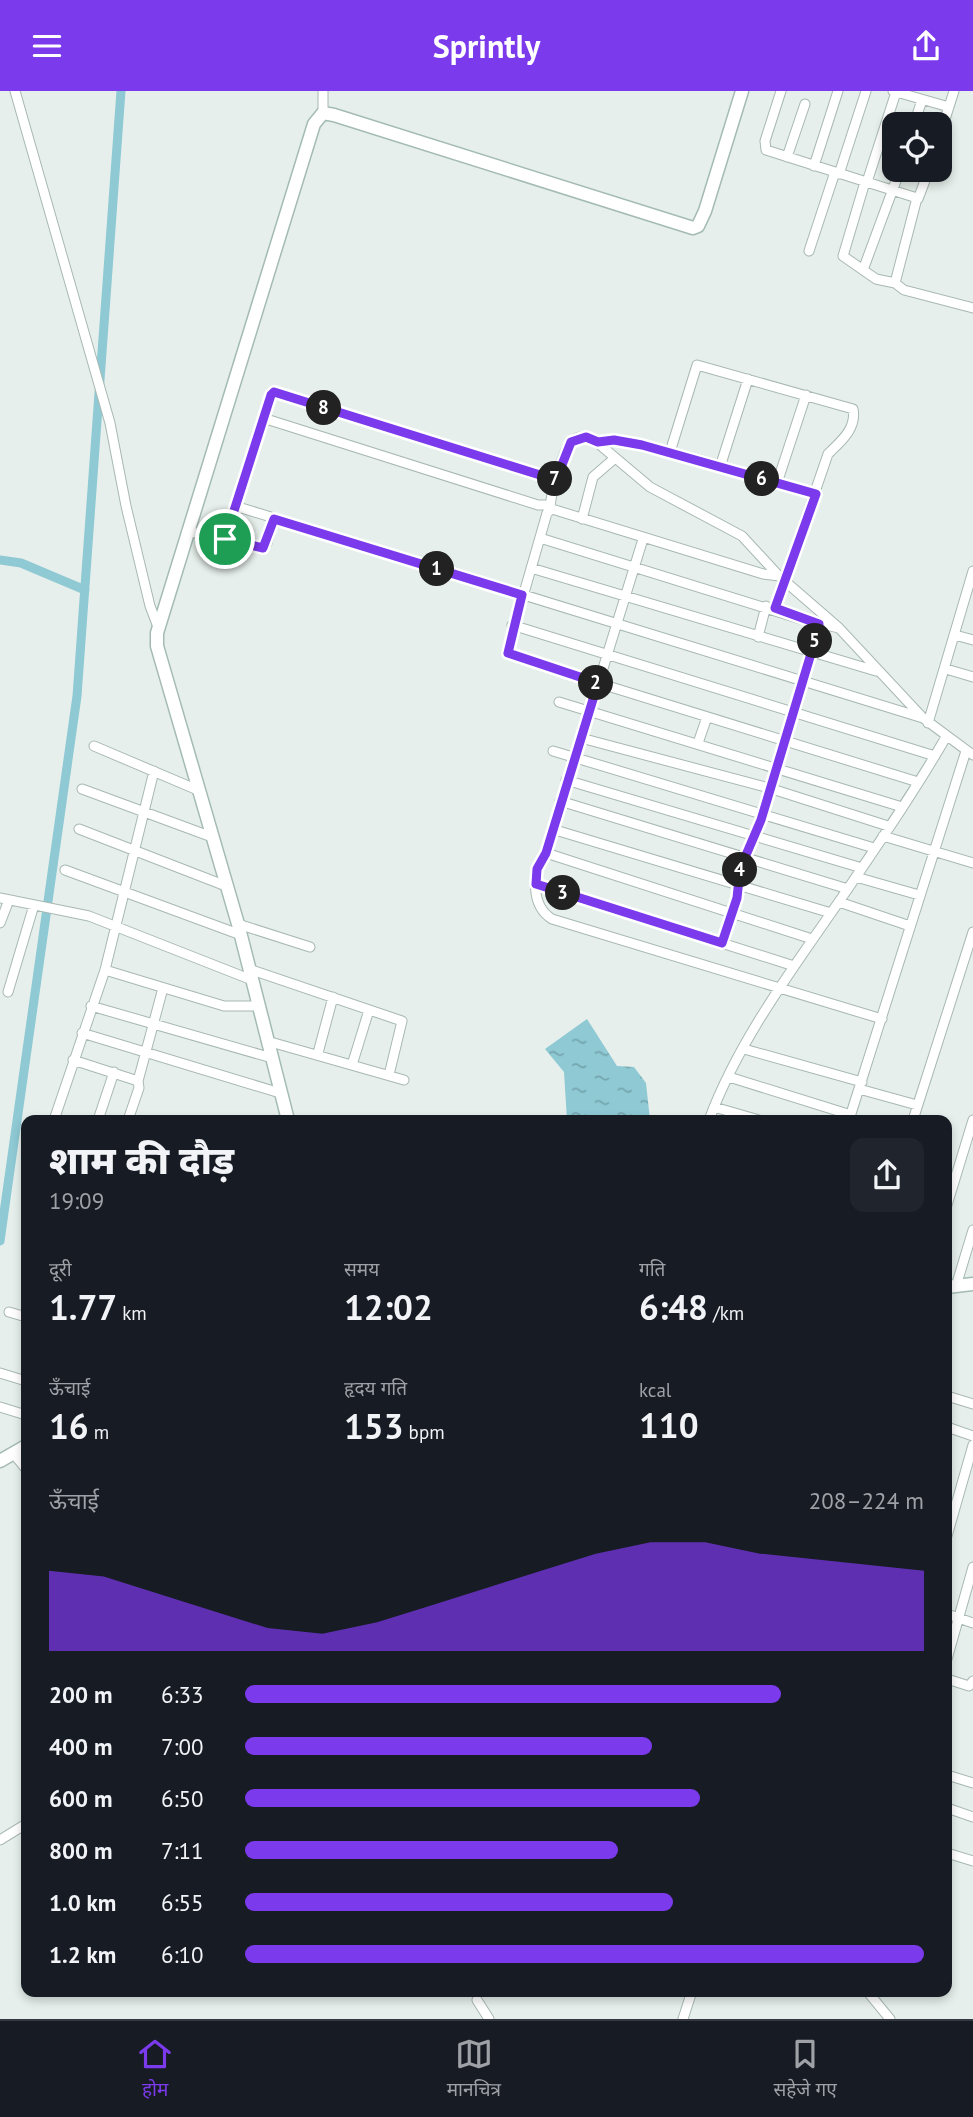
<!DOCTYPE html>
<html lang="hi">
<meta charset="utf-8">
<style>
body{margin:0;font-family:"PT Sans","Noto Sans Devanagari",sans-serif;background:#20242c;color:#f1f3f6;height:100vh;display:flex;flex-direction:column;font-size:26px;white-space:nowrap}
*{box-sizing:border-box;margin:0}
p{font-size:23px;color:#9ea1a6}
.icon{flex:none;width:38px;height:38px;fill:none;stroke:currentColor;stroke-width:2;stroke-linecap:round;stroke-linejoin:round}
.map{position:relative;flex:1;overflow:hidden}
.details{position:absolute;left:21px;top:1024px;width:931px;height:882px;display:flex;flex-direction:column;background:#171b24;border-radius:14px;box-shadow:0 4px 10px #0003}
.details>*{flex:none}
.buttons{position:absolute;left:882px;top:21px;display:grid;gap:14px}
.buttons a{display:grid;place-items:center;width:70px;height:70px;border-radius:14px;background:#171b24;box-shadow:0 4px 10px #0003;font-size:35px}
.pin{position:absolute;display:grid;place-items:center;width:60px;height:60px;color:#fff;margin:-30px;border:4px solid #fff;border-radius:50%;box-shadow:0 2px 7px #0007}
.km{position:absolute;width:35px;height:35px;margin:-18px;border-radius:50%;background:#222;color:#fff;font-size:19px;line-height:35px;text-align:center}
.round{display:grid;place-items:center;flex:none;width:74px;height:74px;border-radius:14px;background:#20242c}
.headline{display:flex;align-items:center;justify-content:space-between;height:119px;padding:0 28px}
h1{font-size:38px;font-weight:800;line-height:52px}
.stats{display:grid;grid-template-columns:repeat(3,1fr);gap:10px;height:119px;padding:7px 28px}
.stats div{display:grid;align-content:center}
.stats b{font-size:35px;font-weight:800}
.stats small{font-size:19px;font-weight:400}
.stats p{font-size:19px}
.chart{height:196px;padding:14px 28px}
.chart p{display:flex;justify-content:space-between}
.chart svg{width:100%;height:126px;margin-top:7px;fill:#7c3aed;opacity:.7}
ul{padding:0 28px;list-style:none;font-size:23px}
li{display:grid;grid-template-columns:112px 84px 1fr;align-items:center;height:52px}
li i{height:18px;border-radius:9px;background:#7c3aed}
header{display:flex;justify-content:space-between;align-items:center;height:91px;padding:0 28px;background:#7c3aed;color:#fff;font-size:32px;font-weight:800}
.tab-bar{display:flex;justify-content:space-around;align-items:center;height:98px;border-top:2px solid #363941;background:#171b24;font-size:19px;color:#9ea1a6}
.tab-bar a{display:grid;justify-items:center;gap:4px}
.tab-bar .selected{color:#7c3aed}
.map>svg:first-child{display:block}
.water{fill:url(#water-ripples)}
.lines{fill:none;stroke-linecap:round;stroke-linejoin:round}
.canal{stroke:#8ec9d4;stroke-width:9}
.street-casing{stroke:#a8b8b2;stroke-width:11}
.secondary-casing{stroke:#a4bbb3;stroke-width:15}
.street{stroke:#fff;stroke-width:9}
.secondary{stroke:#fff;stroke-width:12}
.route-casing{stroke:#fff;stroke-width:14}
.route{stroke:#7c3aed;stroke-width:9}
</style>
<header><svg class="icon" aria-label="menu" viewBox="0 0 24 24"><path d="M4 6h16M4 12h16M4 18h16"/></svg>Sprintly<svg class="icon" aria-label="share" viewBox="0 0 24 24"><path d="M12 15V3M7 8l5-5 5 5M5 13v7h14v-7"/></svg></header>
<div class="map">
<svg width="973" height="1928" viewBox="0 0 973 1928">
<defs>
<pattern id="water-ripples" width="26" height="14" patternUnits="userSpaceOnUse" patternTransform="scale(1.75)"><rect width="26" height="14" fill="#8ec9d4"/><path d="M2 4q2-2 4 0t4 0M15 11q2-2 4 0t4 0" fill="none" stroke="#74a5ad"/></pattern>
</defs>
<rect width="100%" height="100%" fill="#e6efeb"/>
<!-- water -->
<path class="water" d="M587 928 617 975 634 976 646 992 650 1029H567L564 981 545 958Z"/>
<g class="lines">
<!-- canal -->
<path class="canal" d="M0 469 21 472 85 499
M0 1150 77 605 121 0"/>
<!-- street casing -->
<g class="street-casing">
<path id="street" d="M15 0 110 332 126 415 150 515 158 536
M781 0 765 50 766 59 917 107 895 192 904 199 973 217
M893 0 949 16
M323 22V0
M914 33 922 9
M940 44 954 0
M787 66 805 13
M814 75 838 0
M839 83 866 0
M865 91 843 165 876 188 895 192
M867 91 896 1
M918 108 929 79
M809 160 835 81
M863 179 900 79
M263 327 538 414H550
M598 351C624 341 779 393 816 403
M670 361 697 274 853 318C857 338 840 351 828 363L775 517
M720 376 748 288
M777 392 806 304
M235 415 923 627
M550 419C550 404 562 361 572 350 578 344 586 346 593 348L650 396 742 445 779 485 839 537 923 627 973 664
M582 428 593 386 615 367
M187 440 261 457 267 452 274 428
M540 447 804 529 839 537
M225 448 271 304 274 301 556 389
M643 448 546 762 812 848
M531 477 876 580
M779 485 763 483 552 418 547 422 507 561 598 592 918 691
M512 534 935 665
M955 544 973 549
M758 546 766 515
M946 578 973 586
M559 611 902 716
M928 632 973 480
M581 647 769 697 888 735
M698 652 707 626
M94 655 200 700
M553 660 874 757
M566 689 862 777
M82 698 212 746
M560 710 848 798
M79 738 226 795
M552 738 831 822
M883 745 973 772
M546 762C531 781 531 815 552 828L882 928
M65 779 241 844
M856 786 919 804
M536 793 794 875
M0 807 89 825 252 889
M839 811 910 835
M0 832 9 809
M238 833 310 856
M722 852 736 813 740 778 762 729 819 533
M249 878 402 930 389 984
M105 879 224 915H258
M8 901 34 814
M91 915 272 967
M82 942 280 1002
M267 950 404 989
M744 958 862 991
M318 962 333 906
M73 969 138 990 139 997 128 1029
M352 974 369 919
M729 986 851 1024
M138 990 163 897
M859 998 917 1014
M714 1016 759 1029
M54 1029 105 879 154 680
M98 1029 114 981
M709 1029C740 946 797 872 847 799 881 749 916 698 946 646
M849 1029 966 660
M913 1029 973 841
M947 1114 973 1029
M956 1195 973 1139
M9 1221 26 1226
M0 1282 26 1290
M947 1305 973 1313
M0 1316 26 1324
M947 1336 973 1345
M13 1362 26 1378
M947 1445 973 1354
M947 1523 973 1532
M947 1568 973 1476
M947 1588 969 1595 973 1590
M947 1684 973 1692
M947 1717 973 1726
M0 1749 26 1733
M947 1762 973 1770
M867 1900 890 1928
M477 1909 489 1928
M683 1928 692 1900"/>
</g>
<!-- secondary casing -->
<g class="secondary-casing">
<path id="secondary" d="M288 1029 238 833 157 555V542L314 33 323 22 334 24 693 137 698 135 705 120 742 0
M947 1196 973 1193
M0 1370 26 1355"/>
</g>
<!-- street -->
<use href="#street" class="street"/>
<!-- secondary -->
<use href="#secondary" class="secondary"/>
</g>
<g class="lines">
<!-- route casing -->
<g class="route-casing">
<path id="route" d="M274 301 556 389 571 351 586 346 598 351 614 349 642 354 816 403 775 517 819 533V536L761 729 740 778 737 807 722 852 536 793 537 778 546 762 598 592 508 562 522 504 274 428 263 457 225 448 271 304Z"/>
</g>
<!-- route -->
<use href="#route" class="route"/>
</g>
</svg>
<div class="buttons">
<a><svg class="icon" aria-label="locate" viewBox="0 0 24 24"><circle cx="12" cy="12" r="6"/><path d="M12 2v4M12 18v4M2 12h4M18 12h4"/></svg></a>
</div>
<div class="pin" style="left:225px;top:448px;background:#1e9e55"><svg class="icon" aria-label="arrive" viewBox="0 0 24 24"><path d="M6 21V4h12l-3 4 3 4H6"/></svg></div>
<b class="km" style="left:437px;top:478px">1</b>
<b class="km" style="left:596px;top:592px">2</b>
<b class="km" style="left:563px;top:802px">3</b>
<b class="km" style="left:740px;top:779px">4</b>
<b class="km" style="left:815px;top:550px">5</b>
<b class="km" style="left:762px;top:388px">6</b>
<b class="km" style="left:555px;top:388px">7</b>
<b class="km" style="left:324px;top:317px">8</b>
<section class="details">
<div class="headline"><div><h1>शाम की दौड़</h1><p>19:09</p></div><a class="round"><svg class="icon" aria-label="share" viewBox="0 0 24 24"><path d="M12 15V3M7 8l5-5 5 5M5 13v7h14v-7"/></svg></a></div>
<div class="stats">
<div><p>दूरी</p><b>1.77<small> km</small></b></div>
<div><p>समय</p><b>12:02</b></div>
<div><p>गति</p><b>6:48<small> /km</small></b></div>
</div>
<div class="stats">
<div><p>ऊँचाई</p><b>16<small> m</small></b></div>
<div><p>हृदय गति</p><b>153<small> bpm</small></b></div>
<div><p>kcal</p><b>110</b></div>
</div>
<div class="chart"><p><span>ऊँचाई</span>208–224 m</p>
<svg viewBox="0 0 160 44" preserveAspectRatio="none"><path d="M0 44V16L10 18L20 24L30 30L40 36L50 38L60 34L70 28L80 22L90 16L100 10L110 6L120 6L130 10L140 12L150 14L160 16V44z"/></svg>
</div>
<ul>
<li><b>200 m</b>6:33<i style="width:79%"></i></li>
<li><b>400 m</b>7:00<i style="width:60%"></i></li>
<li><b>600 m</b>6:50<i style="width:67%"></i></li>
<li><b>800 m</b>7:11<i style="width:55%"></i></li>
<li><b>1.0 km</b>6:55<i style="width:63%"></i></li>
<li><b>1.2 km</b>6:10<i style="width:100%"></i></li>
</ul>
</section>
</div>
<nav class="tab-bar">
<a class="selected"><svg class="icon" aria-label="home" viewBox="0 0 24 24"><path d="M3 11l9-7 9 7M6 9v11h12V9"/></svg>होम</a>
<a><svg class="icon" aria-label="map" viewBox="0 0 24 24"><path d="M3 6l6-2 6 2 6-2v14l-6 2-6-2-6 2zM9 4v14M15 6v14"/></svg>मानचित्र</a>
<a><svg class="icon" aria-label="saved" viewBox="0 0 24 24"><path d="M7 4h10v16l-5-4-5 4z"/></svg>सहेजे गए</a>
</nav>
